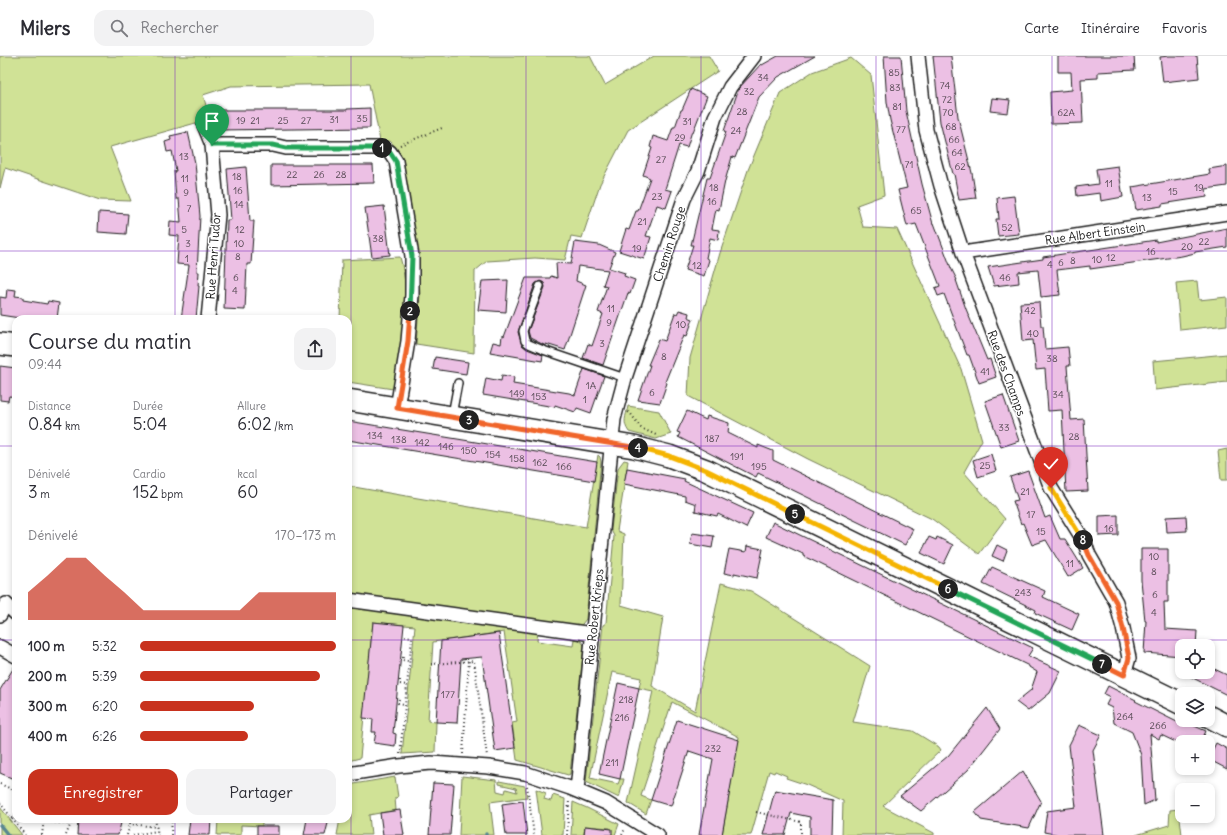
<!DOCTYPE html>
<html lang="fr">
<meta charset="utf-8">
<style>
body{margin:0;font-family:Delius,sans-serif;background:#f2f2f3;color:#2b2b33;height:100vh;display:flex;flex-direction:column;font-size:15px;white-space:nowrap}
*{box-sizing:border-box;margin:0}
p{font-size:13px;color:#7c7c81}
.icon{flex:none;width:22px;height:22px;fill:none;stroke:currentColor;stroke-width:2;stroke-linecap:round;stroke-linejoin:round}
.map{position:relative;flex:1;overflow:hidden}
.drawer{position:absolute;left:12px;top:259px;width:340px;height:508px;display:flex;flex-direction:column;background:#fff;border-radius:12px;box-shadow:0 2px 6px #0003}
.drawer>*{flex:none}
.controls{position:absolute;left:1175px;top:583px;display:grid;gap:8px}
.controls a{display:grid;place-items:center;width:40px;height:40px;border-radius:8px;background:#fff;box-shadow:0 2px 6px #0003;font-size:20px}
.pin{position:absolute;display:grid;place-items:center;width:34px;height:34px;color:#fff;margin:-41px -17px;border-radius:50% 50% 50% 0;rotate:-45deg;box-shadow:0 0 4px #0007}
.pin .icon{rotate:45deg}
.km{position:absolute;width:20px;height:20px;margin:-10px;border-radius:50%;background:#222;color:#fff;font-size:11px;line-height:20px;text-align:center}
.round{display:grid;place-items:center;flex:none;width:42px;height:42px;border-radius:12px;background:#f2f2f3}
.head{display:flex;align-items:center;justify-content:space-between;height:68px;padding:0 16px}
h1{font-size:22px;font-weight:600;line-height:30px}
.stats{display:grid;grid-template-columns:repeat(3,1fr);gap:6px;height:68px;padding:4px 16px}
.stats div{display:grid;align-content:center}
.stats b{font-size:17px;font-weight:600}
.stats small{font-size:11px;font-weight:400}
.stats p{font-size:11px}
.chart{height:112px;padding:8px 16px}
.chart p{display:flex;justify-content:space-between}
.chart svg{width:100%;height:72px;margin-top:4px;fill:#c8321e;opacity:.7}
.primary-button{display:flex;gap:8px;margin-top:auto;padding:8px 16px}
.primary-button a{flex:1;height:46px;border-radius:12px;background:#c8321e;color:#fff;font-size:16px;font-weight:600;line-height:46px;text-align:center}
.primary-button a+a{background:#f2f2f3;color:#2b2b33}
ul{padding:0 16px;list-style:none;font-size:13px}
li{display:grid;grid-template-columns:64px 48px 1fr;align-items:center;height:30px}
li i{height:10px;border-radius:5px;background:#c8321e}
header{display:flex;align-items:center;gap:24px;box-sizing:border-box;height:56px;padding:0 20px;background:#fff;border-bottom:1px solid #e1e1e2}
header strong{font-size:19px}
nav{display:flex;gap:22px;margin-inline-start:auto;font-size:14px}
.search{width:280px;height:36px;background:#f2f2f3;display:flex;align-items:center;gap:10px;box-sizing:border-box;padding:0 14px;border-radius:12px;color:#7c7c81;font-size:15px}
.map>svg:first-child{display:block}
.green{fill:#d0e296;stroke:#767f59}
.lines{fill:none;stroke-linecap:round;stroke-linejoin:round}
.stream{stroke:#588791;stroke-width:3.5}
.building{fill:#ecc0e4;stroke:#1c1c1c}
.service-casing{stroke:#1c1c1c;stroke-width:10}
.minor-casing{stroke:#1c1c1c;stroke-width:16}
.primary-casing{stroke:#1c1c1c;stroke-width:24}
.path{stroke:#1c1c1c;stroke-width:2;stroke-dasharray:1 3;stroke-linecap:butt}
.service{stroke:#fff;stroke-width:7}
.minor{stroke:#fff;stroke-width:13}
.primary{stroke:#fff;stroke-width:21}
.split-1-casing{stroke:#fff;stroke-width:8}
.split-2-casing{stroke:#fff;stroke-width:8}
.split-3-casing{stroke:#fff;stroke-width:8}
.split-4-casing{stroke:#fff;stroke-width:8}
.split-5-casing{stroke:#fff;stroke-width:8}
.split-6-casing{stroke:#fff;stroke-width:8}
.split-7-casing{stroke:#fff;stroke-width:8}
.split-8-casing{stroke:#fff;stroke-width:8}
.split-9-casing{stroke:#fff;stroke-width:8}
.split-1{stroke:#22a559;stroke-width:5}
.split-2{stroke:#22a559;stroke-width:5}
.split-3{stroke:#f0652b;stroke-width:5}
.split-4{stroke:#f0652b;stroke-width:5}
.split-5{stroke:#f5b400;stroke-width:5}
.split-6{stroke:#f5b400;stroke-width:5}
.split-7{stroke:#22a559;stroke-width:5}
.split-8{stroke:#f0652b;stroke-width:5}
.split-9{stroke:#f5b400;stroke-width:5}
.grid{fill:none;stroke:#7b2cbf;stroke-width:1;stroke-opacity:0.55}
.labels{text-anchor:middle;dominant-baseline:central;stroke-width:3;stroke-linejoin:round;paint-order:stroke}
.number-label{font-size:10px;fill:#50454e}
.street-label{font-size:12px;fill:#1c1c1c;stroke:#fff}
</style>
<header>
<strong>Milers</strong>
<div class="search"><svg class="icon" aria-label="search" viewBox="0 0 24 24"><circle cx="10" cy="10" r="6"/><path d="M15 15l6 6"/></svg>Rechercher</div>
<nav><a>Carte</a><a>Itinéraire</a><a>Favoris</a></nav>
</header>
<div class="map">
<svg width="1227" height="779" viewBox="0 0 1227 779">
<rect width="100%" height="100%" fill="#fff"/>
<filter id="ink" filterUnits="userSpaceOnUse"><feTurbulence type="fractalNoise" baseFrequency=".025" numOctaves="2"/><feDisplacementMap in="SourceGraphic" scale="8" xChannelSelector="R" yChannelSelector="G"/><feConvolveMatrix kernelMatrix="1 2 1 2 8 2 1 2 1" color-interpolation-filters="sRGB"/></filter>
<g filter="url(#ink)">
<!-- green -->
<path class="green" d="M0 0H590L605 29 654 0H709L718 15 628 74 600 128 582 182 571 180 565 204 535 202 487 205 475 215 474 297 416 288 420 239 418 199 403 103 396 91 390 85H380L369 28 231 30 203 39 210 63 110 91 131 145 100 144 5 112 0 132Z
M851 2 871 19 884 139 857 149 863 171 897 173 961 313 982 384 964 416 1005 463 979 498 932 463 808 403 688 340 690 302 720 197 748 114 780 37 812 16Z
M400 201C412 241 402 292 393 333L348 326V263H340L342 204Z
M1197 225 1199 244 1227 241V269L1180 274 1176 227Z
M1227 298V326L1155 334 1153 305Z
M628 350 659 355 671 378 656 383 629 376C622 366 626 361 628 350Z
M1227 393V424H1221L1218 395Z
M598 399 600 401 601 406 586 563 579 572 348 540V430L586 471Z
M624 404 628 405 617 475 624 478 621 549 663 561 652 630 695 655 721 527 751 535 870 610 853 666 913 675 939 691 941 694 883 750 934 777V779H893L886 778 885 779H842L843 745 807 729 786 722 787 720 775 715 774 717 769 715 751 779H722L739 681 672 646 641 740 651 744 646 758 628 747 653 635 639 632 641 622 612 616 590 722 618 728 620 723H624L619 742 586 726 603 569 606 567 614 480 611 474 618 412Z
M348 548 538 574 537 585 573 590 574 583 581 585 584 589 570 718 568 719 517 704 512 667 517 666 504 576 433 586 428 665 436 666 435 696 402 698 415 570 373 566 360 702 348 705Z
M462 720 496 724 497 735 505 737 506 733 517 736 516 732 499 728V725L525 730 527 741 490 746 494 779H459Z
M395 721 398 741 395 742 396 754 369 759 371 779H337L340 763H348V729Z
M536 733 546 737 544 743 551 745 553 739 565 743 563 779H542Z
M573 746 587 752 619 768 615 779H609L610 772 585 770 584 779H571Z
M0 751 22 779H0Z
M1179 753 1182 779H1136L1169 769 1170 754Z
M218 763H262V770L241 769V779H217Z"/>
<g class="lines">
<!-- stream -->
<path class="stream" d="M0 769 8 779
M486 778V779"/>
</g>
<!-- building -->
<path class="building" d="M778 0H815L778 21 759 41 735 102 732 101 725 125 719 154 716 153 712 173 719 174 718 184 710 182 706 202 709 204 704 220 685 214 693 189H691L707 122H710L726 76 724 75 739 32 761 8 762 9Z
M884 0H901L906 55 922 128 933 168 934 167 951 212 957 224H956L966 253 987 304 990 303 996 321 979 327 969 299H967L944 238 938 240 935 232 940 230 916 168 907 170 898 134 907 132 890 64 887 46Z
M933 0H951L958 61 972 117 976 142 959 144 954 118H953L940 66Z
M1058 0H1134L1135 14 1098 16V22L1081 23 1083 67 1051 68 1050 36 1072 34 1071 16H1058Z
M1169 0H1197L1199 22 1163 26 1160 1Z
M691 33 707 40 693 76 692 75 687 91 679 89 665 133 672 135 666 152 657 149 646 180 651 181 644 203 619 195 626 173 629 174 636 155H638L650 122 643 119 652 92 650 91 653 80 668 85 673 71H675L681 54H682Z
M992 42 1010 44 1008 57 990 55Z
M370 52V72L219 74V54H347V53Z
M188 76 195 107 200 160 197 216H199L198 230H199L196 263H181L189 209 177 208 179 180 169 179 170 165 181 166 179 143H176L174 115H176L172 95 167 96 165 86 171 84 170 80Z
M271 109H373L374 127 271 129Z
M1118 110 1123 141 1101 145 1100 137 1077 140 1076 131 1098 128 1096 113Z
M1227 110V130L1206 133 1207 141 1162 148V150L1136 154 1132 131 1210 118 1209 113Z
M246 111 250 165H254L251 208H247L245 254 224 253 227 164H231L227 113Z
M1014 140 1019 178 998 180 996 163H999L997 142Z
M384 150 390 199 372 201 365 152Z
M99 156 128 158 126 178 98 176Z
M1227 172V191L1195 196V197L1182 200 1090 213V210L1057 214 1060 239 1041 241 1038 214 1018 216 1019 227 994 230 988 211 1043 203V201L1156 184V186Z
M575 186 599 189 615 196 609 212 625 217 624 220 635 224 630 238 628 237 603 309 583 302 588 288 592 290 603 258 598 256 607 230 603 229 608 214 578 210 576 225 586 229 565 294 546 288V290L530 282 528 275 545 231 544 227 540 225 535 228 518 276 522 289 527 293 543 299 542 305 490 296 493 286 501 288 502 280 504 281 526 222H550L551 220 557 222 556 207 571 208Z
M508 224 506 256 478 254 482 225Z
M7 233 16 234 15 240 23 241V244L47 248 48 245 59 247 57 263H26L0 259V241L6 242Z
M1039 246 1041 270H1043L1045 293 1068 291 1070 310H1067L1071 364 1084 363 1088 435 1066 436 1062 354 1048 355 1045 313 1036 314 1033 284 1023 285 1020 247Z
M679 254 689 257 688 261 693 263 687 280 684 279 665 326 667 327 660 347 638 344 650 309H648L659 283 665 285 675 257 677 258Z
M435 301 468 306 466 318 433 313Z
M0 310 16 312V341L9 340 8 345 0 344Z
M584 313 604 320 591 357 577 352 575 356 555 349V351L483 339 486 322 501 325 502 319 514 321 513 328 569 337 575 339Z
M1003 339 1019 385 1001 391 985 345Z
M687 355 706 364 707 360 729 367 728 377 758 392V389L773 395V404L913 473 905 489 758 417 756 421 678 381 680 377 677 376Z
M348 365 597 406 594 425 348 384Z
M991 398 996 415 978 421 973 404Z
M627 412 685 423 684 425 753 457 746 472 718 458 717 460 695 455 696 448 685 444V440L624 428Z
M1028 415 1045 462 1050 460 1060 483H1065L1083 512 1068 521 1046 484 1032 489 1023 467 1021 468 1013 445 1018 444 1010 421Z
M1118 459V479L1099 480V460Z
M1186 460 1187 475 1167 476 1166 461Z
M773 466 1033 592 1028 600 1061 615 1050 637 1028 655 1016 646 1031 634 1037 616 1029 611V610L820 508 803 500V498L766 481Z
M692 477 714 480 712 492 690 488Z
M929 481 936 484 937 481 953 489 944 508 921 497Z
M997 489 1007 494 1003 505 992 500Z
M747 490 763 493 757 522 734 517V519L724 517 729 493 746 496Z
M1141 493H1168V546H1164L1165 573 1197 575 1196 590H1182V600L1144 597 1146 565H1145L1141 524Z
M992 511 1045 535 1043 541 1079 558 1072 574 1035 557 1036 554 983 528Z
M373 566 404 569 393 677 396 678 395 690 374 687 376 676H372L373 663 363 662Z
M499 577 515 692 495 695 482 601 461 603 457 667 436 666 441 585Z
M16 608V724L0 717V634Z
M1208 610 1227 619V639L1181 616H1208Z
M618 627 639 632 620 723 599 718Z
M1108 630 1136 644 1135 645 1181 668 1183 665 1206 675 1201 686H1182V689L1161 679 1159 683 1150 678 1155 744 1144 749 1141 699 1132 676 1114 667 1112 652 1106 649 1110 641 1104 638Z
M987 652 1000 673 968 714 921 755 900 740 948 700Z
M677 664 739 684 722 779H699L713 703 689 695 671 750 651 744Z
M1079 669 1101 679 1093 694 1104 779H1060L1044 776 1047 755 1076 751 1069 689Z
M1216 687 1227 693V713L1208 703Z
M1023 715 1041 745 1029 772 981 764 975 756Z
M433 727 454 728 450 779H429Z
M775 734 833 744 832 779H810V761L791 757 785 779H763Z
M523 745 527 779H506L502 748Z
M400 754 404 779H383L380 757Z
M78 763H122L118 779H77Z
M190 763H211L210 779H188Z
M307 763H329L325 779H304Z
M257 770H279V779H257Z
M585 770 612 773V779H584Z"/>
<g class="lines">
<!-- service casing -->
<g class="service-casing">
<path id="service" d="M540 230 523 275 525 285 529 288 543 294 625 322
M452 359 458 327"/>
</g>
<!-- minor casing -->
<g class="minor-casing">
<path id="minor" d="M918 0 926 74 941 130 963 197 1051 432 1084 485 1089 499 1116 546 1123 572 1129 602 1124 619
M204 69 212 89
M963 197C1051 183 1139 171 1227 157
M208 263 218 159 212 89H273L286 92H382L390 96 396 105 412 200V239L408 285 397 352
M348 544 593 578
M0 559 6 548 16 558
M0 591 16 600
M348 718 399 710 431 707 489 711 525 717 570 732 606 747 658 779
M577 734 614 363 625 322 684 143 698 115 715 61 730 31 754 0"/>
</g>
<!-- primary casing -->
<g class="primary-casing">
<path id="primary" d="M0 288 16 290
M348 344 634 391 669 400 706 414 1182 648
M1208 660 1227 670"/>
</g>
<!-- path -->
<path class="path" d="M400 89 442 72
M628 356 631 358 641 372 658 380
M403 601 402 604 409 605
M431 608 474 605 487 700
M400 624V628L407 629
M399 643 398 647 405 648
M400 698 412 581 405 580
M463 698 469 605
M0 728 16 735
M527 730 534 779
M0 747 25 779
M756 756 801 766V779
M11 762 16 763
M19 763 70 768
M131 763 130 768 157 771
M155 763 158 779
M42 779 44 763
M66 779 73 763
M127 779 130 769
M133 779 157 775
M171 779 172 763
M567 779 569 744
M622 779 625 773"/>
<!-- service -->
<use href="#service" class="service"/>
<!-- minor -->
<use href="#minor" class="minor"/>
<!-- primary -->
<use href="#primary" class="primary"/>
</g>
</g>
<g class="lines" filter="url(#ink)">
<!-- split-1 casing -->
<g class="split-1-casing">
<path id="split-1" d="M212 89H273L286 92H382"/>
</g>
<!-- split-2 casing -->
<g class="split-2-casing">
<path id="split-2" d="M382 92 390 96 396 105 412 200 410 255"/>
</g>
<!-- split-3 casing -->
<g class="split-3-casing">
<path id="split-3" d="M410 255 408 285 397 352 469 364"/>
</g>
<!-- split-4 casing -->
<g class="split-4-casing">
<path id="split-4" d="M469 364 638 392"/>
</g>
<!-- split-5 casing -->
<g class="split-5-casing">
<path id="split-5" d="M638 392 669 400 706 414 795 458"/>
</g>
<!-- split-6 casing -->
<g class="split-6-casing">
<path id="split-6" d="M795 458 948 533"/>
</g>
<!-- split-7 casing -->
<g class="split-7-casing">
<path id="split-7" d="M948 533 1102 608"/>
</g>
<!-- split-8 casing -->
<g class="split-8-casing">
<path id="split-8" d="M1083 484 1089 499 1116 546 1123 572 1129 602 1124 619 1102 608"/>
</g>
<!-- split-9 casing -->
<g class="split-9-casing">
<path id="split-9" d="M1051 432 1083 484"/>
</g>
<!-- split-1 -->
<use href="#split-1" class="split-1"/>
<!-- split-2 -->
<use href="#split-2" class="split-2"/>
<!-- split-3 -->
<use href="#split-3" class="split-3"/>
<!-- split-4 -->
<use href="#split-4" class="split-4"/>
<!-- split-5 -->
<use href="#split-5" class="split-5"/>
<!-- split-6 -->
<use href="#split-6" class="split-6"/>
<!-- split-7 -->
<use href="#split-7" class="split-7"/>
<!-- split-8 -->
<use href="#split-8" class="split-8"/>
<!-- split-9 -->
<use href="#split-9" class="split-9"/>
</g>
<!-- grid -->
<path class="grid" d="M175 0V263M351 0V779M526 0V779M701 0V779M876 0V779M1052 0V779M0 195H1227M0 390H16M348 390H1227M0 584H16M348 584H1227M175 763V779"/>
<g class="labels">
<!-- number labels -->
<g class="number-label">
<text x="894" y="16">85</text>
<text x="763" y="21">34</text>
<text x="945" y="29">74</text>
<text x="895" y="31">83</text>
<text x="749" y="35">32</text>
<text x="947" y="43">72</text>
<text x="897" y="50">81</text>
<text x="742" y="55">28</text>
<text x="948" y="56">70</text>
<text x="1066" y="56">62A</text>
<text x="362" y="62">35</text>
<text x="334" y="63">31</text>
<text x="241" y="64">19</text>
<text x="255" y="64">21</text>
<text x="283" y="64">25</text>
<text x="306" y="64">27</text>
<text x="687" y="65">31</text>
<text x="951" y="70">68</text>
<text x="901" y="73">77</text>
<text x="736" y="74">24</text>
<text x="680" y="81">29</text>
<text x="954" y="83">66</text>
<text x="957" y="96">64</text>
<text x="184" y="100">13</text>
<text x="661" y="103">27</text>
<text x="909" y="108">71</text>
<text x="960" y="110">62</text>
<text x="292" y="118">22</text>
<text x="319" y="118">26</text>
<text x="341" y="118">28</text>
<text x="237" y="120">18</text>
<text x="185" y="122">11</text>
<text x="1109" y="127">11</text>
<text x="714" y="131">18</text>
<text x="1199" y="131">19</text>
<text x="238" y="134">16</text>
<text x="1173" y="135">15</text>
<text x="186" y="136">9</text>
<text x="657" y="140">23</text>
<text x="1147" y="141">13</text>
<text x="712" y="145">16</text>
<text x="239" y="148">14</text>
<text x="189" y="152">7</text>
<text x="916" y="154">65</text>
<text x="642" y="165">21</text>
<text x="1007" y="171">52</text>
<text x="184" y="173">5</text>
<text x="240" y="173">12</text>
<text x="378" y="182">38</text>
<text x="1204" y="185">22</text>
<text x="188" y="187">3</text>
<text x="239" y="187">10</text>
<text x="1187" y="190">20</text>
<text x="637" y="192">19</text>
<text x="1151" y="195">16</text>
<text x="238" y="200">8</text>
<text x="1111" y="201">12</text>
<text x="187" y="202">1</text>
<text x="1097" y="203">10</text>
<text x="1073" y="204">8</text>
<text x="1061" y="206">6</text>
<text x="1050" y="208">4</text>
<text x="697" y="209">12</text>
<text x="236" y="221">6</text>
<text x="1005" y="221">46</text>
<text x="235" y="234">4</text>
<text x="611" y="252">11</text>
<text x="1030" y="254">42</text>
<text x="609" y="266">9</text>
<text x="681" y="268">10</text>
<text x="1033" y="277">40</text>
<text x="602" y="287">3</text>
<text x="664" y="300">8</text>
<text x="1052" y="302">38</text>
<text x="985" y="315">41</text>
<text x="591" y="329">1A</text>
<text x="652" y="336">6</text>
<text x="517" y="337">149</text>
<text x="1058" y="338">34</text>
<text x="539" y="340">153</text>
<text x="585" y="343">1</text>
<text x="1004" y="371">33</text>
<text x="375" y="379">134</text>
<text x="1074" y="380">28</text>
<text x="712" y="382">187</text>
<text x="399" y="383">138</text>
<text x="422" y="386">142</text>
<text x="446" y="390">146</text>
<text x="469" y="394">150</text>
<text x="493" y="398">154</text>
<text x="737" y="400">191</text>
<text x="517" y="402">158</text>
<text x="540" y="406">162</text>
<text x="985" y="409">25</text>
<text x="564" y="410">166</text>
<text x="759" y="410">195</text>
<text x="1025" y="435">21</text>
<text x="1031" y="458">17</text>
<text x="1109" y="472">16</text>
<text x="1041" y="475">15</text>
<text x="1154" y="500">10</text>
<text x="1070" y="507">11</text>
<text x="1154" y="515">8</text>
<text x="1023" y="536">243</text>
<text x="1155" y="538">6</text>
<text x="1154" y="556">4</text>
<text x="448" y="638">177</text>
<text x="626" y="643">218</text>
<text x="1125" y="660">264</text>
<text x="622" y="661">216</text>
<text x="1158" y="669">266</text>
<text x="713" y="692">232</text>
<text x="612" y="706">211</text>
</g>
<!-- street labels -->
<g class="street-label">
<text transform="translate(1095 177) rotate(-8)">Rue Albert Einstein</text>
<text transform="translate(669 188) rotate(-72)">Chemin Rouge</text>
<text transform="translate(213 200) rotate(-86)">Rue Henri Tudor</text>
<text transform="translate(1007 317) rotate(70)">Rue des Champs</text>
<text transform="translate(594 561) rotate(-84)">Rue Robert Krieps</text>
</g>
</g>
</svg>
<div class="controls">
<a><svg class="icon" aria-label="locate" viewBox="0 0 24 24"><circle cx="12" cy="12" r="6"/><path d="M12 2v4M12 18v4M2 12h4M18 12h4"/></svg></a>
<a><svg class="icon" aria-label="layers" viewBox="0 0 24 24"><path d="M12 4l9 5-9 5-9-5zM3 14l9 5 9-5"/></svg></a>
<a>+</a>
<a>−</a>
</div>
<div class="pin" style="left:212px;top:89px;background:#1e9e55"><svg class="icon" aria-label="arrive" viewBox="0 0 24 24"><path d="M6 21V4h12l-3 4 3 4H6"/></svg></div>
<div class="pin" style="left:1051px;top:432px;background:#d93025"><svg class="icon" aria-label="check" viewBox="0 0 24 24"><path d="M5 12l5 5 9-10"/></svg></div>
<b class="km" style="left:382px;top:92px">1</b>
<b class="km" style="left:410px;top:255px">2</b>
<b class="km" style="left:469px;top:364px">3</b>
<b class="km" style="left:638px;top:392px">4</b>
<b class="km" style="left:795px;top:458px">5</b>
<b class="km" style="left:948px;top:533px">6</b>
<b class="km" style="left:1102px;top:608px">7</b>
<b class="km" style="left:1083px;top:484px">8</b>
<section class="drawer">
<div class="head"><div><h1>Course du matin</h1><p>09:44</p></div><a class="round"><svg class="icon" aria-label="share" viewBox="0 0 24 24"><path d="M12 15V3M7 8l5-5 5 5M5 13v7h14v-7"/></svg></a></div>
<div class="stats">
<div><p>Distance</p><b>0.84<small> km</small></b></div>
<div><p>Durée</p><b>5:04</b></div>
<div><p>Allure</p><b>6:02<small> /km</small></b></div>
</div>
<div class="stats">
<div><p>Dénivelé</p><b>3<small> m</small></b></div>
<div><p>Cardio</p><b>152<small> bpm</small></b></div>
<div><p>kcal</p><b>60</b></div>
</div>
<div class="chart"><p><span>Dénivelé</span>170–173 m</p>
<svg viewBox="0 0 160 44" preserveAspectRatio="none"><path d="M0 44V27L10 17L20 6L30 6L40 17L50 27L60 38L70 38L80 38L90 38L100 38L110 38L120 27L130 27L140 27L150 27L160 27V44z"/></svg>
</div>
<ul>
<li><b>100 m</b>5:32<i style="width:100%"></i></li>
<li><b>200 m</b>5:39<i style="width:92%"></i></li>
<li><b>300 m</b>6:20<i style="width:58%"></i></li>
<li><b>400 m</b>6:26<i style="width:55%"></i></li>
</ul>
<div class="primary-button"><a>Enregistrer</a><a>Partager</a></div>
</section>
</div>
